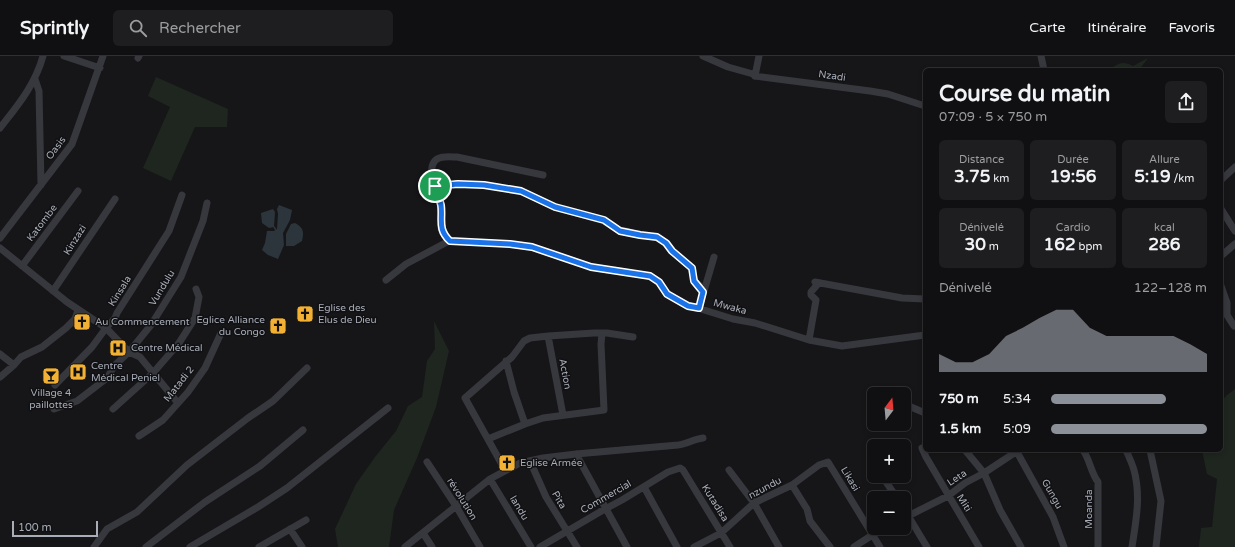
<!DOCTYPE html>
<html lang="fr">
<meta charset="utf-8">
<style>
body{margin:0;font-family:"Varela Round",sans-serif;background:#1e1e20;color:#f1f3f6;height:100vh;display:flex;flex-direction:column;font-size:15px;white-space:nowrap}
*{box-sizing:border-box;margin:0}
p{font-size:13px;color:#9c9d9f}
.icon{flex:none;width:22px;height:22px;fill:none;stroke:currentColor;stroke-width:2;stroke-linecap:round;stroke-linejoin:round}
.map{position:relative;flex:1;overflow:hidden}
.panel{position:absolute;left:923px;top:12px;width:300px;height:384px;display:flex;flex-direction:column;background:#101012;border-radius:6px;box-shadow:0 2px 6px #0003,0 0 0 1px #303032}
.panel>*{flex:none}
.needle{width:26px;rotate:16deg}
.controls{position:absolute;left:867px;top:331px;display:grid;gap:8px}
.controls a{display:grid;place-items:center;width:44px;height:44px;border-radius:6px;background:#101012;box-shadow:0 2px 6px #0003,0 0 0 1px #303032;font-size:20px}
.scale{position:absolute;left:12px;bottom:10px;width:86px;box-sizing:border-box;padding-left:4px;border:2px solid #a8adb8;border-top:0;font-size:11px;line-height:14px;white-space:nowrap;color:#a8adb8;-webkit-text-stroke:3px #111113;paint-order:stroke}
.pin{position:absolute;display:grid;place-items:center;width:34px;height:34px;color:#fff;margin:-17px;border:2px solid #fff;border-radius:50%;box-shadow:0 1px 4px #0007}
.round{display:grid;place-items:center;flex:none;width:42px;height:42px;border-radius:6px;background:#1e1e20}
.overview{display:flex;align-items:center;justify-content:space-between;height:68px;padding:0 16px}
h1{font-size:22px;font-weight:700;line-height:30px}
.figures{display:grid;grid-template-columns:repeat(3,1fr);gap:6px;height:68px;padding:4px 16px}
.figures div{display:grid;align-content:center;border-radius:6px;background:#1e1e20;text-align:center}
.figures b{font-size:17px;font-weight:700}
.figures small{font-size:11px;font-weight:400}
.figures p{font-size:11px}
.chart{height:112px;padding:8px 16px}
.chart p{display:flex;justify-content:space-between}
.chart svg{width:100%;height:72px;margin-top:4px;fill:#8c9099;opacity:.7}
ul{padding:0 16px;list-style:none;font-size:13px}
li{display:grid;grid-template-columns:64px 48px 1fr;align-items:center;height:30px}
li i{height:10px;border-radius:5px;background:#8c9099}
header{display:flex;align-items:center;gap:24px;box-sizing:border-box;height:56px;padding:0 20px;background:#101012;border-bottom:1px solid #303032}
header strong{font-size:19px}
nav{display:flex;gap:22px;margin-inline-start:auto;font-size:14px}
.search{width:280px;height:36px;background:#1e1e20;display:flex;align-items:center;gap:10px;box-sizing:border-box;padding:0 14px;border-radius:6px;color:#9c9d9f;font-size:15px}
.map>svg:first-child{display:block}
.green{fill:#1e261f}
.water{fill:#2c353c}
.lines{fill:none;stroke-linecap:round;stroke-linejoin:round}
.stream{stroke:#2c353c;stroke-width:1.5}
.minor{stroke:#37383d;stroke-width:7}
.route-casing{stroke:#fff;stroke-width:8}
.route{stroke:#1a73e8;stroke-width:5}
.labels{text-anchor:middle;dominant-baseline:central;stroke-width:3;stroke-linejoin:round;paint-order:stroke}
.street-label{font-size:10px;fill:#a8adb8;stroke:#111113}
.poi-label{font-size:10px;fill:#a8adb8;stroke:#111113;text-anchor:start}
</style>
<header>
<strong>Sprintly</strong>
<div class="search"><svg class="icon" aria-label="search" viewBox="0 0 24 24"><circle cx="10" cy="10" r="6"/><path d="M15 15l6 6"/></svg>Rechercher</div>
<nav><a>Carte</a><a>Itinéraire</a><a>Favoris</a></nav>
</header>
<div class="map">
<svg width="1235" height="491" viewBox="0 0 1235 491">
<rect width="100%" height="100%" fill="#161618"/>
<!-- green -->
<path class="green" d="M1148 2 1139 14H1108C1119 8 1121 4 1133 10Z
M156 21 228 53 227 71H195L171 125 143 112 170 51 148 40Z
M434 265 449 295 436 351 417 402 394 454 389 491H338L335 473 356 428 375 401 396 375 408 350 422 341 427 305 435 293Z
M1235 333V491H1199L1201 472 1212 471 1217 423 1207 418 1202 394H1221V346L1227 339Z"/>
<!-- water -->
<path class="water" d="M279 149 292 154 290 164 283 177 284 189 278 203 268 199 262 194 265 187 267 175H274L277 173 278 158 277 153Z
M273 153 275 156 274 171 269 172 262 167 261 157Z
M295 167C304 172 304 176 302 185L294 190H286V178L291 168Z"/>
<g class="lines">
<!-- stream -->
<path class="stream" d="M274 171 276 174"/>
<!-- minor -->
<path class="minor" d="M64 0 100 12
M703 0 728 11 753 18 755 20
M759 0 755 20 870 35 888 38 925 50
M1041 0 1044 14
M138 2 139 0
M35 23 39 35 41 129
M0 72C18 49 35 29 43 0
M1221 124 1235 111
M435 130 458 128 484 129 521 135 555 151 604 165 620 175H626L639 179 657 181 666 187 672 195 692 212 694 225 699 229 703 236
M1221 153 1235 175
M0 182 72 88 103 0
M449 185C446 181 442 178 441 172 440 164 442 156 440 148 438 137 427 116 434 106 438 99 450 101 457 101L543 119
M0 192 67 246 106 272 129 296 140 301 178 347
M1221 200 1235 188
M22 210 78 135
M386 224 406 208 449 185 510 188 532 191 591 211 650 220 659 226 667 238 688 249 733 263 755 267 809 284 842 290 925 279
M1221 230 1227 247V259L1234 270
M53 235 115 143
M699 252 714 201
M548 280 563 359
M809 284 816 244 811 239V236L817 229 815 226 902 242 925 243
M0 298 14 309
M506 305 514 336 525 368
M0 321 14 309 21 301 42 291 66 272 75 263 78 254
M55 329 92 291 106 272 115 262 117 257 169 175 182 139
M873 334 881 338
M904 348 925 357
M54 353 77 345 107 322 115 309 129 296 151 269 181 221 203 165 207 147
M113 353 153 317 179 287 195 262 199 241 196 233
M139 380 163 364 188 336 205 312 221 277
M488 383 525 368 543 362 604 354 601 288 602 277
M922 392 926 401 979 491
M965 394 984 417 1000 454 1021 491
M1083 394C1090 404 1091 417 1098 426V491
M1126 394C1129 401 1132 407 1134 414 1141 440 1136 465 1132 491
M1150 394 1161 445 1156 491
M1017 396 1053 461 1064 491
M576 398 627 491
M530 405 546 441 577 491
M427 406 456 450 480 491
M505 414 465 342 512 301 524 285 530 282 548 280 594 277H607L633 281
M729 414 754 447 779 491
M882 420 897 442
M490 423 531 491
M792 429 807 453 810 465 830 491
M644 431 677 491
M904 453 927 491
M904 462 948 440 965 427 984 417 1019 394
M290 473 302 491
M423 477 432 491
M94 491 107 473 137 456 187 409 248 362 273 345 307 312
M146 491 205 446 260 410 303 374
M190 491 258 451 287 432 388 352
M259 491 306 464
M405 491 490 423 520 407 543 402 576 398 678 389C687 388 694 383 703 382
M540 491 605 453 622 444 668 416 680 412 683 414 730 491
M694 491 721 477 754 447 792 429 819 409 828 406 880 491
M854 491 883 472"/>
</g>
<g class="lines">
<!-- route casing -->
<g class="route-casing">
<path id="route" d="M458 128 484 129 521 135 555 151 604 164 620 175 640 179 657 181 666 187 672 195 692 212 694 225 703 236 699 252 688 250 667 238 659 226 650 220 591 211 532 191 510 188 450 185C437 173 443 163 441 149 439 142 437 136 435 130Z"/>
</g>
<!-- route -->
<use href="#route" class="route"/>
</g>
<!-- icons -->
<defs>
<g id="church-square" transform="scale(0.9)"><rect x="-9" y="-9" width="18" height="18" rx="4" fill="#f2b134" stroke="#111113"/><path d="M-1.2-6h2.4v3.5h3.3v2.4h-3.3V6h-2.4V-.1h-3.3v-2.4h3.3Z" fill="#111"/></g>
<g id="hospital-square" transform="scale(0.9)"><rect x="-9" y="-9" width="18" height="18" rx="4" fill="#f2b134" stroke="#111113"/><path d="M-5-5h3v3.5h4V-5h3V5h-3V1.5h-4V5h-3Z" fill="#111"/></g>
<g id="bar-square" transform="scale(0.9)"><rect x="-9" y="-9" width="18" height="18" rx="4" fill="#f2b134" stroke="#111113"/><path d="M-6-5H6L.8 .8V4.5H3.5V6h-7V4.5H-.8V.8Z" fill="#111"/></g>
</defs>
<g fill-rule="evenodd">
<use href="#church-square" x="305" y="258"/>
<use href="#church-square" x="82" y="266"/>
<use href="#church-square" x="278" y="270"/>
<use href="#hospital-square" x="118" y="292"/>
<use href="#hospital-square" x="78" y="316"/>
<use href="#bar-square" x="51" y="320"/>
<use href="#church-square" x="507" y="407"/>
</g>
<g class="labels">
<!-- street labels -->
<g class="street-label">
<text transform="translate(832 20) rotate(8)">Nzadi</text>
<text transform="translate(56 92) rotate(-54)">Oasis</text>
<text transform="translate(42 167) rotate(-53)">Katombe</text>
<text transform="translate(75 184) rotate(-58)">Kinzazi</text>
<text transform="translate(162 232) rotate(-59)">Vundulu</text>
<text transform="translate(120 235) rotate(-58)">Kinsala</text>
<text transform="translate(730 251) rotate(15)">Mwaka</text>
<text transform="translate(565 318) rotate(80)">Action</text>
<text transform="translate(179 328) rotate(-52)">Matadi 2</text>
<text transform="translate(957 422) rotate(-34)">Leta</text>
<text transform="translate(850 423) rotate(59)">Likasi</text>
<text transform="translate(765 432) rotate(-28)">nzundu</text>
<text transform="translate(1052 438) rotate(61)">Gungu</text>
<text transform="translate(606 441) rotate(-30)">Commercial</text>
<text transform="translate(462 443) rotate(58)">révolution</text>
<text transform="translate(559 444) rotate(59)">Pita</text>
<text transform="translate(715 447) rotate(58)">Kutadisa</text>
<text transform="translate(964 447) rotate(58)">Miti</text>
<text transform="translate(519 452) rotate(59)">landu</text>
<text transform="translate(1089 453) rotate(-90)">Moanda</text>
</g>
<!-- poi labels -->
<g class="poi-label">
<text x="318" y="252">Eglise des<tspan x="318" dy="12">Elus de Dieu</tspan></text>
<text x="265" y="264" text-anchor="end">Eglice Alliance<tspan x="265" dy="12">du Congo</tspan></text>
<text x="95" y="266">Au Commencement</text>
<text x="131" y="292">Centre Médical</text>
<text x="91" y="310">Centre<tspan x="91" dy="12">Médical Peniel</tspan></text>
<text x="51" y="337" text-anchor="middle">Village 4<tspan x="51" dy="12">paillottes</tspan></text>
<text x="520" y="407">Eglise Armée</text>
</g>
</g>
</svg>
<div class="controls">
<a><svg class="needle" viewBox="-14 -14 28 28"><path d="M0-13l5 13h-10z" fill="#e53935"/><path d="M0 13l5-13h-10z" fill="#9c9d9f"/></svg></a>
<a>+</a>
<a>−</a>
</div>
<div class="scale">100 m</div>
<div class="pin" style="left:435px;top:130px;background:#1e9e55"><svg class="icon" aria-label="arrive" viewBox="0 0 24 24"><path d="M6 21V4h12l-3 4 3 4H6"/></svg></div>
<section class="panel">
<div class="overview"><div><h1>Course du matin</h1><p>07:09 · 5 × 750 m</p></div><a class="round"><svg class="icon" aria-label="share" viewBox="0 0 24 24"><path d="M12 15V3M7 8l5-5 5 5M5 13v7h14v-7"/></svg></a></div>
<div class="figures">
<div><p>Distance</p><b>3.75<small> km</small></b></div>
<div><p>Durée</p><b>19:56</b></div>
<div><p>Allure</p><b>5:19<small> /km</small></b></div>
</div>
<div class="figures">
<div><p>Dénivelé</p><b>30<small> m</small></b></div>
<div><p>Cardio</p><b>162<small> bpm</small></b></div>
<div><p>kcal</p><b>286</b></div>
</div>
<div class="chart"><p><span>Dénivelé</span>122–128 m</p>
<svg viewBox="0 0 160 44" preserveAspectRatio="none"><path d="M0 44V33L10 38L20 38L30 33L40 22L50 17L60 11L70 6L80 6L90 17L100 22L110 22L120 22L130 22L140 22L150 27L160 33V44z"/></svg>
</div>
<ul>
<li><b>750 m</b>5:34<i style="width:74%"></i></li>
<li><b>1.5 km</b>5:09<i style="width:100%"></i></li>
</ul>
</section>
</div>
